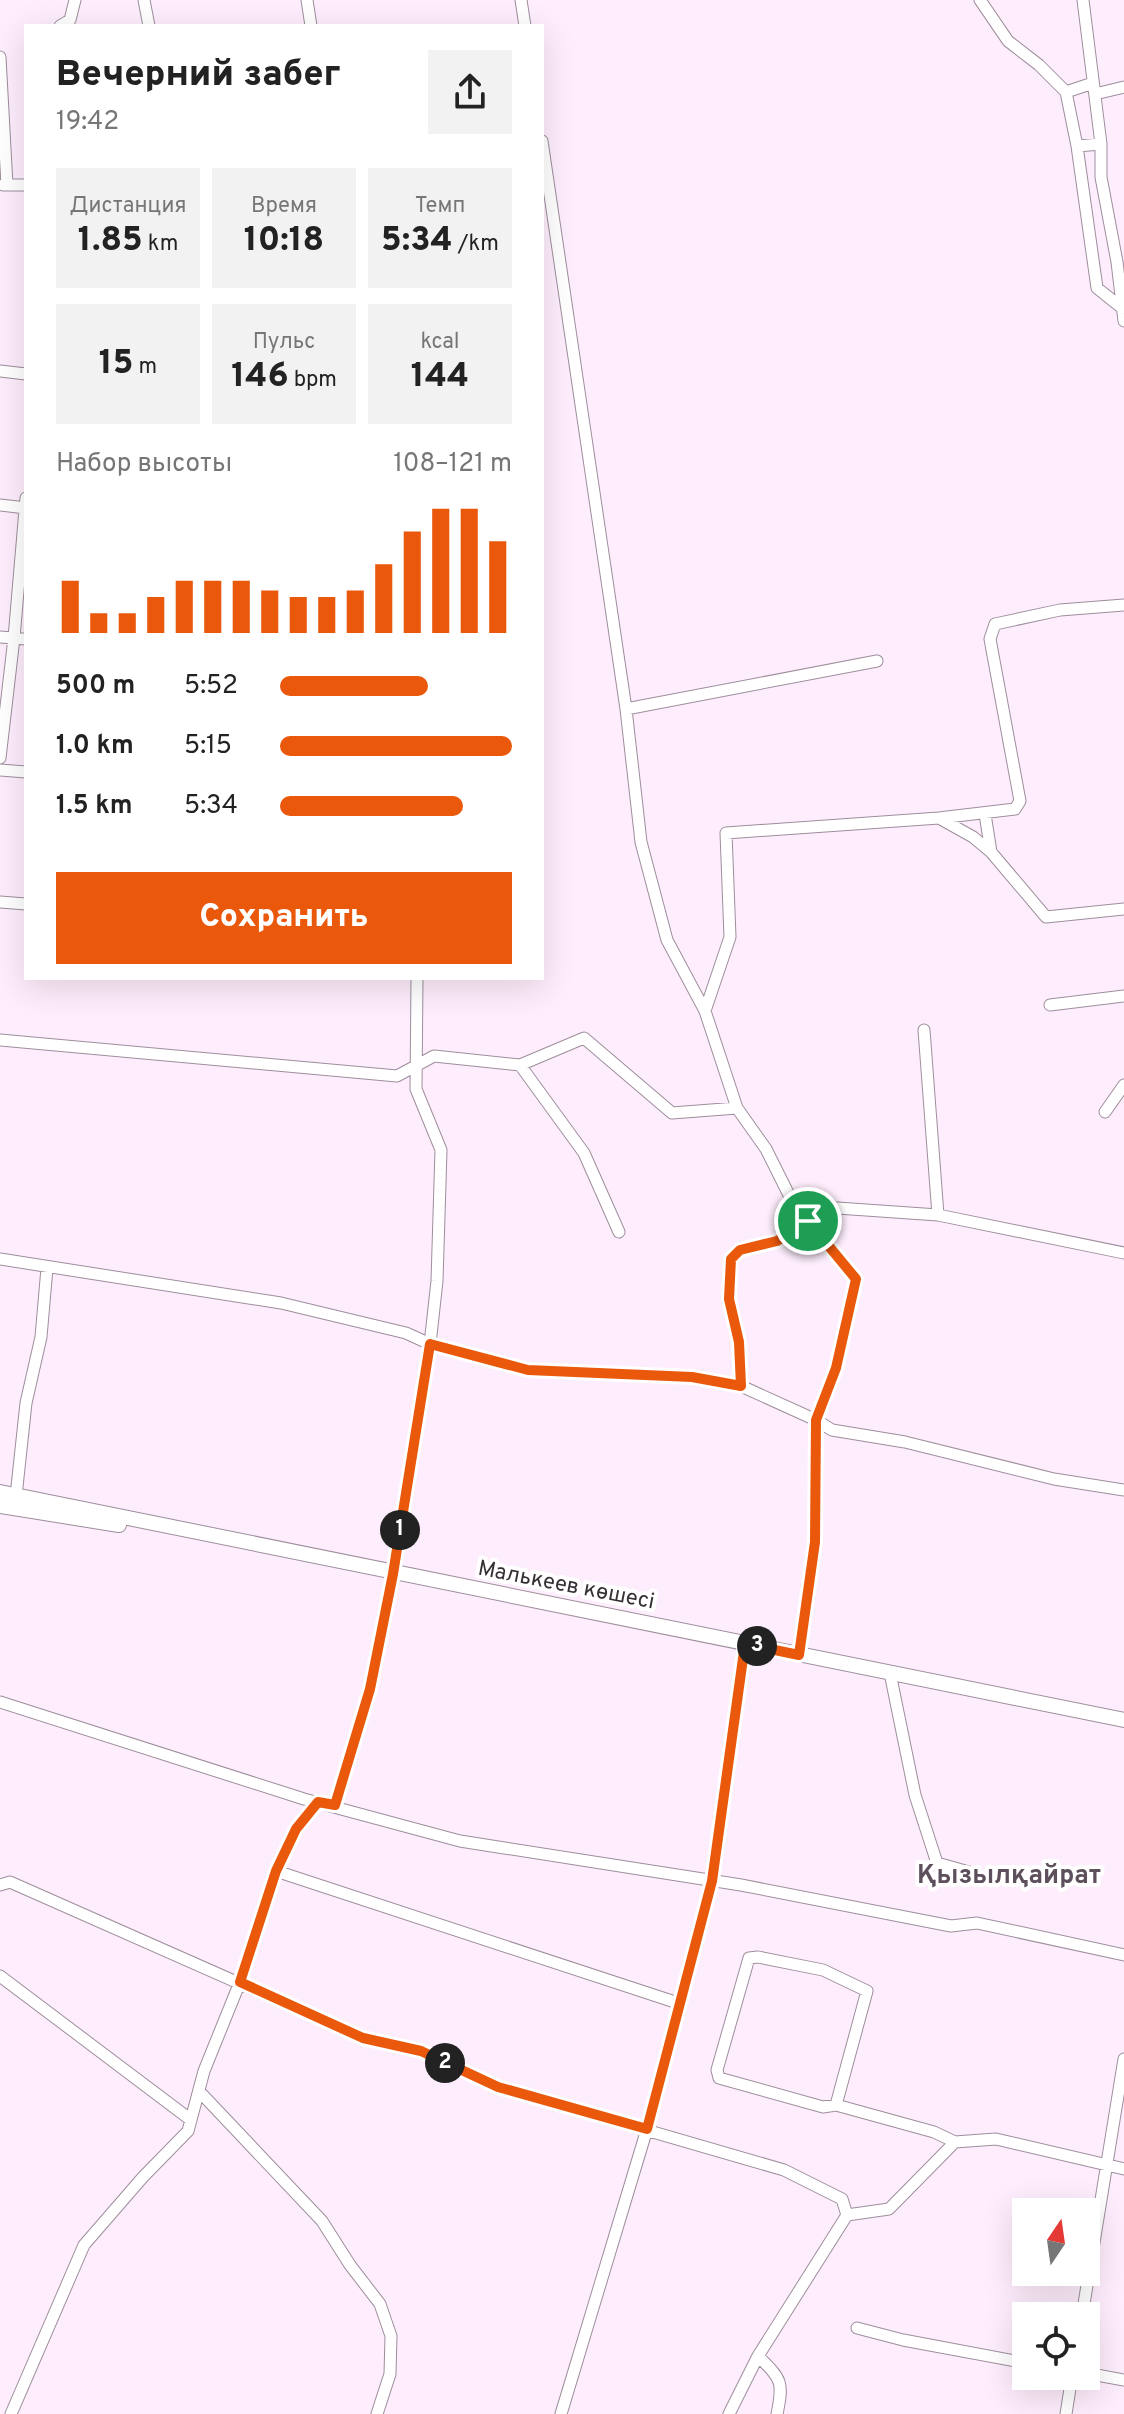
<!DOCTYPE html>
<html lang="ru">
<meta charset="utf-8">
<style>
body{margin:0;font-family:Overpass,sans-serif;background:#f2f2f2;color:#222;height:100vh;display:flex;flex-direction:column;font-size:30px;white-space:nowrap}
*{box-sizing:border-box;margin:0}
p{font-size:26px;color:#767676}
.icon{flex:none;width:44px;height:44px;fill:none;stroke:currentColor;stroke-width:2;stroke-linecap:round;stroke-linejoin:round}
.map{position:relative;flex:1;overflow:hidden}
.sheet{position:absolute;left:24px;top:24px;width:520px;height:956px;display:flex;flex-direction:column;background:#fff;border-radius:0px;box-shadow:0 8px 32px #0002}
.sheet>*{flex:none}
.needle{width:52px;rotate:13deg}
.fabs{position:absolute;left:1012px;top:2198px;display:grid;gap:16px}
.fabs a{display:grid;place-items:center;width:88px;height:88px;border-radius:0px;background:#fff;box-shadow:0 8px 32px #0002;font-size:40px}
.pin{position:absolute;display:grid;place-items:center;width:68px;height:68px;color:#fff;margin:-34px;border:4px solid #fff;border-radius:50%;box-shadow:0 2px 8px #0007}
.km{position:absolute;width:40px;height:40px;margin:-20px;border-radius:50%;background:#222;color:#fff;font-size:22px;line-height:40px;text-align:center}
.round{display:grid;place-items:center;flex:none;width:84px;height:84px;border-radius:0px;background:#f2f2f2}
.headline{display:flex;align-items:center;justify-content:space-between;height:136px;padding:0 32px}
h1{font-size:36px;font-weight:800;line-height:60px}
.stats{display:grid;grid-template-columns:repeat(3,1fr);gap:12px;height:136px;padding:8px 32px}
.stats div{display:grid;align-content:center;border-radius:0px;background:#f2f2f2;text-align:center}
.stats b{font-size:34px;font-weight:800}
.stats small{font-size:22px;font-weight:400}
.stats p{font-size:22px}
.chart{height:224px;padding:16px 32px}
.chart p{display:flex;justify-content:space-between}
.chart svg{width:100%;height:144px;margin-top:8px;stroke:#ea580c;stroke-width:6}
.primary-button{display:flex;gap:16px;margin-top:auto;padding:16px 32px}
.primary-button a{flex:1;height:92px;border-radius:0px;background:#ea580c;color:#fff;font-size:32px;font-weight:800;line-height:92px;text-align:center}
ul{padding:0 32px;list-style:none;font-size:26px}
li{display:grid;grid-template-columns:128px 96px 1fr;align-items:center;height:60px}
li i{height:20px;border-radius:10px;background:#ea580c}
.map>svg:first-child{display:block}
.lines{fill:none;stroke-linecap:round;stroke-linejoin:round}
.minor-casing{stroke:#9e8e9c;stroke-width:13}
.major-casing{stroke:#9e8e9c;stroke-width:16}
.minor{stroke:#fff;stroke-width:11}
.major{stroke:#fff;stroke-width:14}
.route-casing{stroke:#fff;stroke-width:16}
.route{stroke:#ea580c;stroke-width:10}
.labels{text-anchor:middle;dominant-baseline:central;stroke-width:8;stroke-linejoin:round;paint-order:stroke}
.street-label{font-size:22px;fill:#363035;stroke:#fff}
.quarter-label{font-size:26px;font-weight:bold;fill:#5d4f5c;stroke:#fff}
</style>
<div class="map">
<svg width="1124" height="2414" viewBox="0 0 1124 2414">
<rect width="100%" height="100%" fill="#feedfc"/>
<g class="lines">
<!-- minor casing -->
<g class="minor-casing">
<path id="minor" d="M144 0 149 26
M307 0 311 26
M521 0 525 26
M980 0 1008 41 1039 65 1066 92
M1083 0 1101 144V177L1117 262 1124 321
M60 26 70 20 75 0
M0 57 7 185
M1095 94 1124 87
M542 141 626 709 641 842 667 940 705 1011 737 1108 766 1149 794 1205 856 1279 836 1368 816 1420 815 1542 799 1655
M1101 144 1077 146 1097 288 1122 308
M1077 146 1066 92 1093 83
M3 185H26
M0 371 26 374
M0 505 26 508
M0 637 26 639
M626 709 877 661
M0 758 14 638 26 498
M0 770 26 772
M985 814 991 852 1046 917 1124 909
M939 818 973 837 991 852
M0 902 26 904
M1050 1005 1124 996
M705 1011 730 937 726 833 939 818 1015 809 1020 801 990 639 995 624 1060 610 1124 605
M924 1030 938 1215
M0 1040 397 1076 434 1056 520 1065 584 1038 672 1113 737 1108
M520 1065 584 1153 619 1232
M1105 1112 1124 1085
M794 1205 938 1215 1124 1253
M0 1259 281 1303 406 1333 430 1344 528 1370 692 1377 741 1386 816 1420 832 1430 905 1442 1054 1479 1124 1490
M741 1386 739 1342 729 1299 731 1259 740 1250 777 1241 808 1221
M16 1496 26 1403 41 1337 47 1268
M890 1673 915 1795 937 1863 976 1874
M0 1702 304 1799 460 1841 741 1885 951 1926 977 1923 1124 1955
M335 1805 370 1689 393 1574 430 1344 437 1281 441 1150 416 1089 417 978
M276 1871 681 2004
M0 1885 10 1882 363 2038 421 2051 498 2087 784 2170 842 2199 847 2215 758 2356 729 2414
M0 1976 191 2120
M199 2091 322 2221 350 2265 380 2304 391 2336 390 2374 377 2414
M836 2105 867 1991 823 1970 758 1957 749 1958 717 2070 719 2078 823 2107 836 2105 934 2132 955 2142
M847 2215 889 2209 955 2142 996 2139 1124 2169
M1082 2316 1124 2059
M857 2328 903 2340 1026 2363
M758 2356C781 2379 784 2381 777 2414
M1086 2373 1124 2380
M11 2414 84 2245 143 2177 188 2131 204 2071 240 1982 276 1871 296 1829 318 1802
M561 2414 647 2129 712 1881 745 1644
M1066 2414 1072 2376"/>
</g>
<!-- major casing -->
<g class="major-casing">
<path id="major" d="M0 1492 1124 1720
M0 1506 119 1525"/>
</g>
<!-- minor -->
<use href="#minor" class="minor"/>
<!-- major -->
<use href="#major" class="major"/>
</g>
<g class="lines">
<!-- route casing -->
<g class="route-casing">
<path id="route" d="M808 1221 856 1279 836 1368 816 1420 815 1542 799 1655 745 1644 712 1881 647 2129 498 2087 421 2051 363 2038 240 1982 276 1871 296 1829 318 1802 335 1805 370 1689 393 1574 430 1344 528 1370 692 1377 741 1386 739 1342 729 1299 731 1259 740 1250 777 1241Z"/>
</g>
<!-- route -->
<use href="#route" class="route"/>
</g>
<g class="labels">
<!-- street labels -->
<g class="street-label">
<text transform="translate(566 1586) rotate(11)">Малькеев көшесі</text>
</g>
<!-- quarter labels -->
<g class="quarter-label">
<text x="1009" y="1876">Қызылқайрат</text>
</g>
</g>
</svg>
<div class="fabs">
<a><svg class="needle" viewBox="-14 -14 28 28"><path d="M0-13l5 13h-10z" fill="#e53935"/><path d="M0 13l5-13h-10z" fill="#767676"/></svg></a>
<a><svg class="icon" aria-label="locate" viewBox="0 0 24 24"><circle cx="12" cy="12" r="6"/><path d="M12 2v4M12 18v4M2 12h4M18 12h4"/></svg></a>
</div>
<div class="pin" style="left:808px;top:1221px;background:#1e9e55"><svg class="icon" aria-label="arrive" viewBox="0 0 24 24"><path d="M6 21V4h12l-3 4 3 4H6"/></svg></div>
<b class="km" style="left:400px;top:1530px">1</b>
<b class="km" style="left:445px;top:2063px">2</b>
<b class="km" style="left:757px;top:1646px">3</b>
<section class="sheet">
<div class="headline"><div><h1>Вечерний забег</h1><p>19:42</p></div><a class="round"><svg class="icon" aria-label="share" viewBox="0 0 24 24"><path d="M12 15V3M7 8l5-5 5 5M5 13v7h14v-7"/></svg></a></div>
<div class="stats">
<div><p>Дистанция</p><b>1.85<small> km</small></b></div>
<div><p>Время</p><b>10:18</b></div>
<div><p>Темп</p><b>5:34<small> /km</small></b></div>
</div>
<div class="stats">
<div><b>15<small> m</small></b></div>
<div><p>Пульс</p><b>146<small> bpm</small></b></div>
<div><p>kcal</p><b>144</b></div>
</div>
<div class="chart"><p><span>Набор высоты</span>108–121 m</p>
<svg viewBox="0 0 160 44" preserveAspectRatio="none"><path d="M5 44V28M15 44V38M25 44V38M35 44V33M45 44V28M55 44V28M65 44V28M75 44V31M85 44V33M95 44V33M105 44V31M115 44V23M125 44V13M135 44V6M145 44V6M155 44V16"/></svg>
</div>
<ul>
<li><b>500 m</b>5:52<i style="width:64%"></i></li>
<li><b>1.0 km</b>5:15<i style="width:100%"></i></li>
<li><b>1.5 km</b>5:34<i style="width:79%"></i></li>
</ul>
<div class="primary-button"><a>Сохранить</a></div>
</section>
</div>
